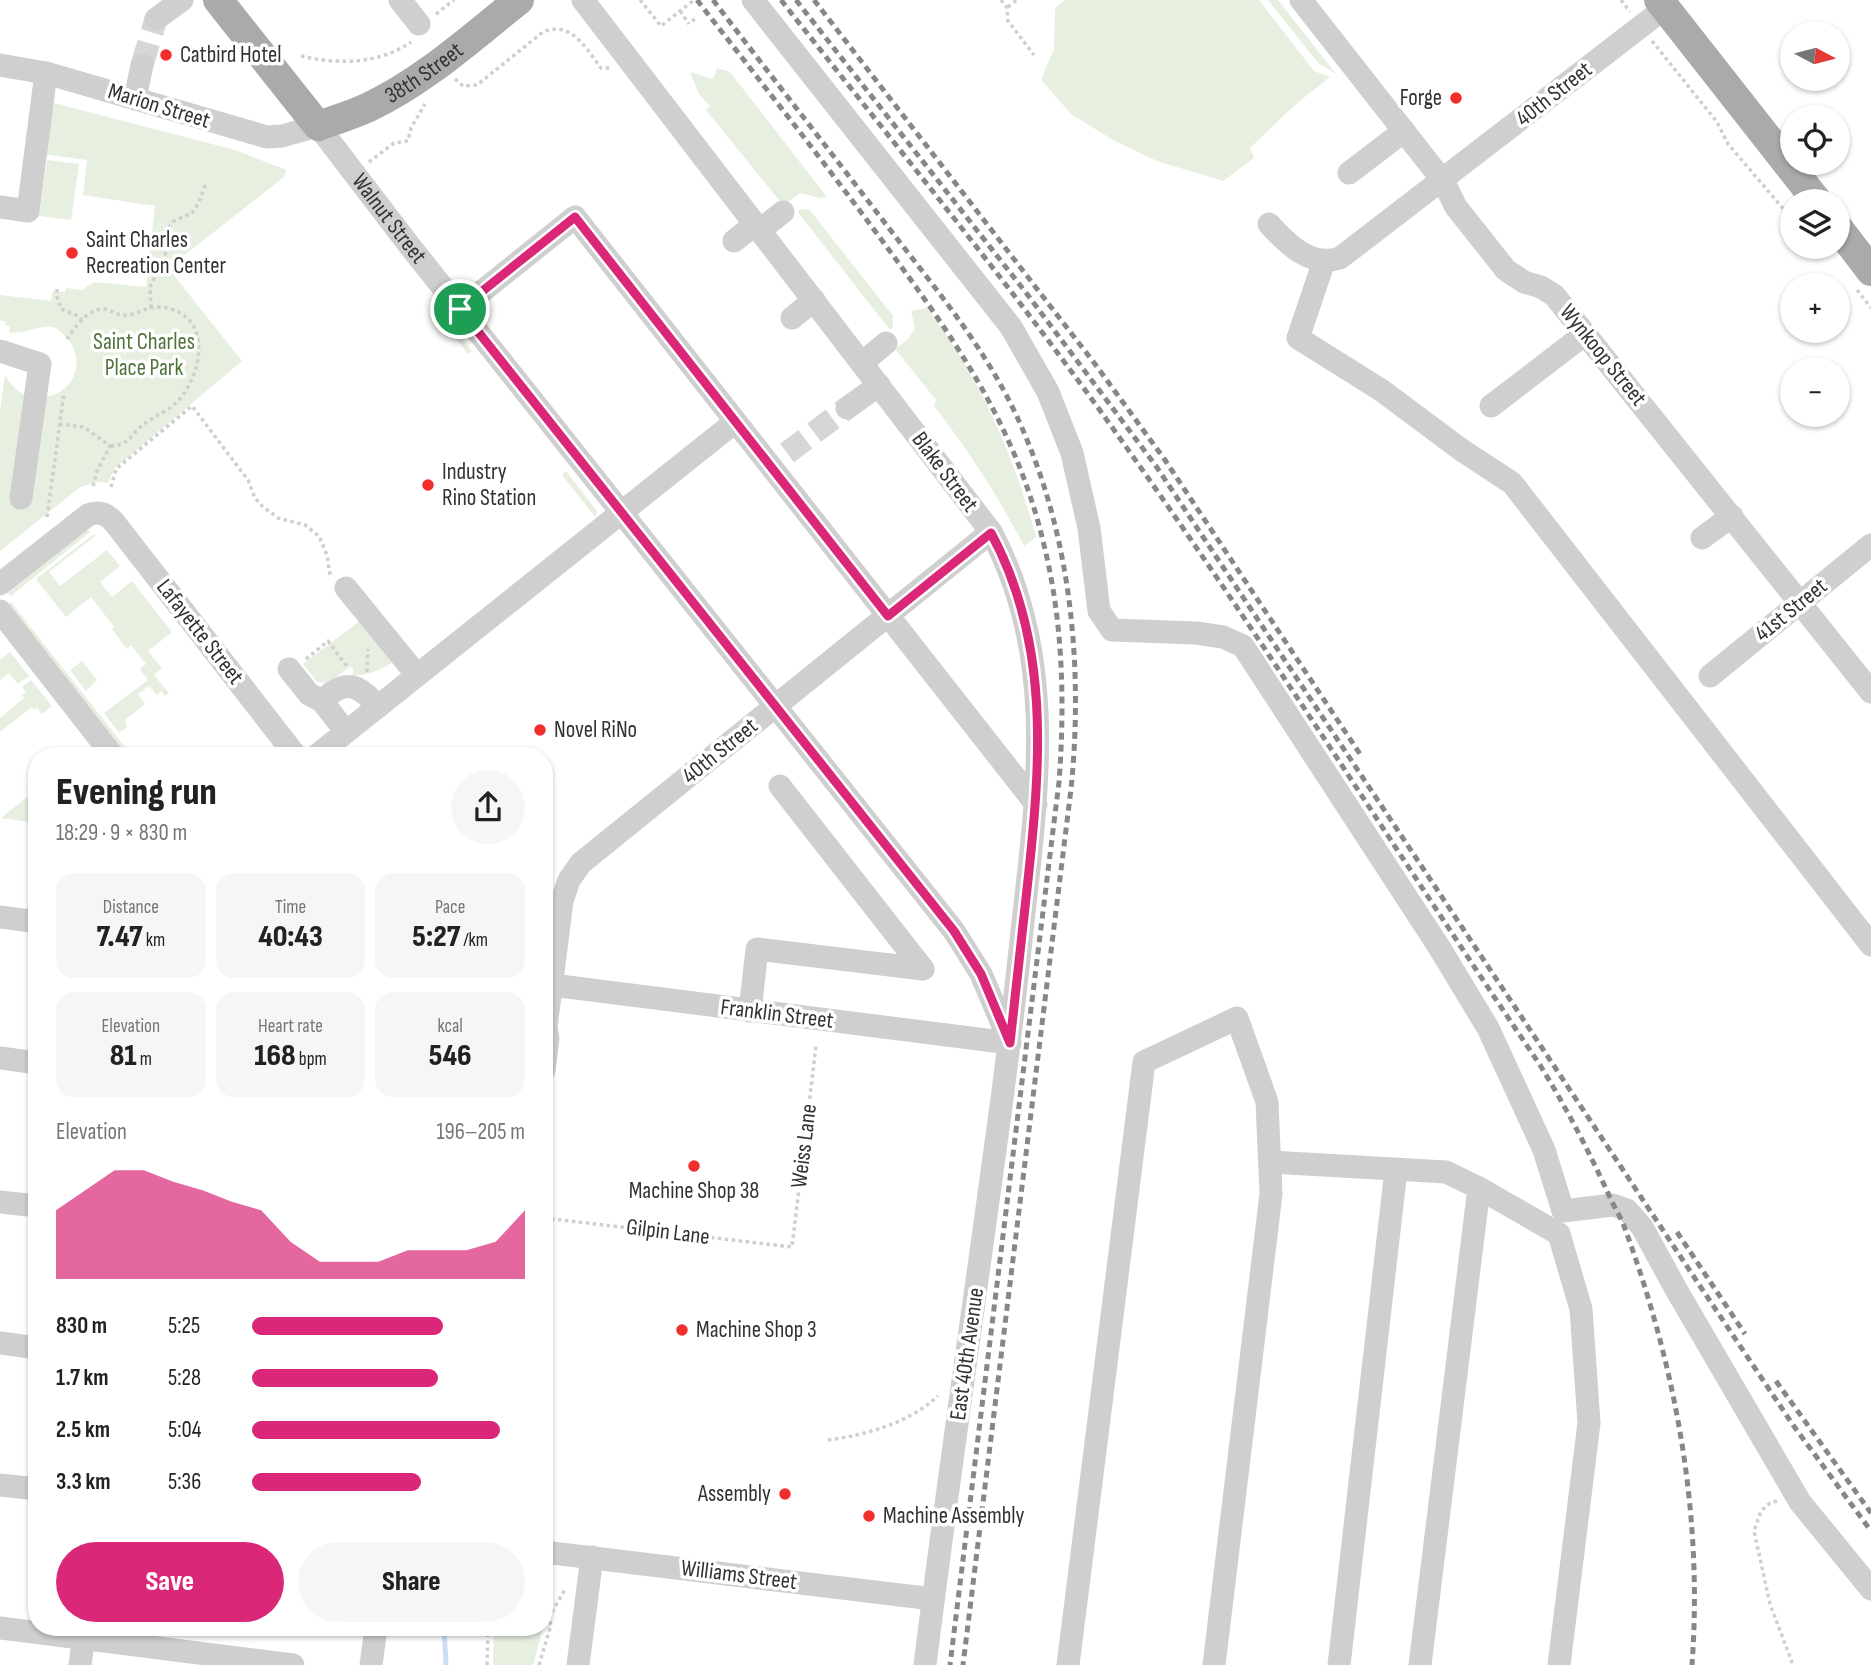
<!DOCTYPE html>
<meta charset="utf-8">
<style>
body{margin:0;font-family:"Sofia Sans Condensed",sans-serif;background:#f6f6f6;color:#222;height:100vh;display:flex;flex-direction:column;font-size:26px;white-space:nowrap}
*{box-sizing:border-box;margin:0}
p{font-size:23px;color:#767676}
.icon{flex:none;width:38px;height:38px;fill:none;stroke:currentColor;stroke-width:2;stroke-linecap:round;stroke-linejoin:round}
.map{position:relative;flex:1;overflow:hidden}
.side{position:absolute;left:28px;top:747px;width:525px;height:889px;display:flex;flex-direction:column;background:#fff;border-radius:28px;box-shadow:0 2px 5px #0004}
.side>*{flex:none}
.needle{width:46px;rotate:97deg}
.controls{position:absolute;left:1780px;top:21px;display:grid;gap:14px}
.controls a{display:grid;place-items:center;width:70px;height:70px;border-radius:50%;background:#fff;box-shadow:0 2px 5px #0004;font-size:35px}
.pin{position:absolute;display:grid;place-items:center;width:60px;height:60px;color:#fff;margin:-30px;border:4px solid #fff;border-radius:50%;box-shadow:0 2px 7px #0007}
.round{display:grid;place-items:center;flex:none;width:74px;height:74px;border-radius:37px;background:#f6f6f6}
.overview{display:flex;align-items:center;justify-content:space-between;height:119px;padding:0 28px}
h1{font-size:38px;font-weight:800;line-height:52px}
.stats{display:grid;grid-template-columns:repeat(3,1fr);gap:10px;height:119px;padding:7px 28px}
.stats div{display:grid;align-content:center;border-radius:18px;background:#f6f6f6;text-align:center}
.stats b{font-size:30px;font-weight:800}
.stats small{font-size:19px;font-weight:400}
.stats p{font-size:19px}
.chart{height:196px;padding:14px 28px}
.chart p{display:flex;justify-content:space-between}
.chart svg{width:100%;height:126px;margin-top:7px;fill:#db2777;opacity:.7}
.action{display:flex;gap:14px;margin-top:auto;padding:14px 28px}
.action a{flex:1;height:80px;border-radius:42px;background:#db2777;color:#fff;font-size:28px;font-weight:800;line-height:80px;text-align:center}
.action a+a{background:#f6f6f6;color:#222}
ul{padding:0 28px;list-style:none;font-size:23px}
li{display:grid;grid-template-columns:112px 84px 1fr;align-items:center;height:52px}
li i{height:18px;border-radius:9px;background:#db2777}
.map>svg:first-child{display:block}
.green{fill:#e7efe0}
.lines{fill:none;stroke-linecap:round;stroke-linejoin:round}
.stream{stroke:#ccdff0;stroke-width:5}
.minor-tunnel{stroke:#d6d6d6;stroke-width:23;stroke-dasharray:23 11;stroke-linecap:butt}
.path{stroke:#cfcfcf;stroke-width:3.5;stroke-dasharray:3.5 3.5;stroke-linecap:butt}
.minor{stroke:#cfcfcf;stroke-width:23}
.major{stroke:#aaa;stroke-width:30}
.rail{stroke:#878787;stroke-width:5;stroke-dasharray:7 5;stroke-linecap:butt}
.route-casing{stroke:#fff;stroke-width:14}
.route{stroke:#db2777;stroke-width:9}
.poi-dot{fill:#f22e2b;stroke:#fff;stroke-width:2.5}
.labels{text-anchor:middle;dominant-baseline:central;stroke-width:7;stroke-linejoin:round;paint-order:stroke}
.poi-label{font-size:23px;fill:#323232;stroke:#fff;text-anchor:start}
.street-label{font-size:23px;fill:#323232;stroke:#fff}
.park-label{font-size:23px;fill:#50723b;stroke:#fff}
</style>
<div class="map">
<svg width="1871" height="1665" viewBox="0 0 1871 1665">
<rect width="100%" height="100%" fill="#fff"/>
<!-- green -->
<path class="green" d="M1065 0H1259L1314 71 1330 77 1296 104 1250 148 1254 158 1223 181 1157 161 1113 140 1071 114 1041 80 1054 49 1055 8Z
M1268 0H1278L1336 74 1318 63Z
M717 68 730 72 827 197 819 198 801 193 783 205 706 110 710 106 699 94 690 72 713 79Z
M50 102 235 150 286 170 284 177 168 268 242 361 114 469 108 483 97 482 80 487 0 551V412L5 375C29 421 94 390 72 345 68 338 60 329 52 327 38 325 23 335 9 332L10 326 5 325 6 322 0 320V295L51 301 53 291 65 292 66 288 82 290 94 282 146 287 155 206 83 195 87 160 42 154Z
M47 160 79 164 71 220 39 216Z
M802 209 810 210 813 214 893 316V326L890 330 797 211Z
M436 305 472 351 468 354 432 308Z
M927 308C979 376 1014 455 1036 537L1024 546C998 496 969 451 934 406L936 400 895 349 909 338 915 328 911 311Z
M566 471 597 511 596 518 562 475Z
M87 528 90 532 11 596 8 593Z
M94 534 95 536 49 572 60 586 107 550 120 566 100 582 112 597 132 581 172 632 148 651 162 668 154 675 169 693 165 696 161 691 157 695 149 686 138 694 145 704 125 720 127 727 119 733 104 713 148 680 140 669 146 664 131 645 127 649 112 629 114 627 91 597 66 617 36 579Z
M11 602 132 756H127L7 605Z
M365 617 397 659C383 670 370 674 353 676V669L350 666 329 683 317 682 303 664Z
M10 652 29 676 18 684 9 673 0 680V660Z
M82 661 97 680 86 691 70 670Z
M31 680 52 706 42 714 37 708 34 710 32 707 0 732V718L24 698 22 695 26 692 22 687Z
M37 789V815L28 822 1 818Z
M494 1628H543L533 1665H493Z"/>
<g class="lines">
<!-- stream -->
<path class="stream" d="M444 1628 446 1665"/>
<!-- minor-tunnel -->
<path class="minor-tunnel" d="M142 65 156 19
M787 453 847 408"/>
<!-- path -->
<path class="path" d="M640 0 661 26 694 0
M1001 0 1007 8 1008 21 1034 55
M1621 0 1630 12
M1008 7 1017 0
M680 11 689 24
M436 14 454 0
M692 21 695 19
M1652 41 1717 122 1728 144 1792 219
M301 56C338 65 380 64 411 42
M455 79 463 86 477 85 543 32C572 20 586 49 601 68H611
M369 162 394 143 408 141 411 128 425 104
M57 289V297L61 309 78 316 82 320
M1857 290 1871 308
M151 308 150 287 165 256 168 229 174 221 192 213 198 204 206 183
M67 339C75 328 87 309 103 309 113 310 118 317 129 315 140 313 148 306 160 307 214 312 204 375 176 403 166 412 154 416 144 424 129 435 131 445 110 446
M59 424 84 427 110 446 97 471 93 486
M111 487 116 469 192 406 248 480 255 498 262 506 278 518 305 525 319 536 327 555 330 575
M47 517 64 393
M306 659 328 641 349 669
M367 672 368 649
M544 1218 792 1247 816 1046
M828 1440C866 1435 909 1423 938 1396
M1777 1501 1770 1503 1761 1511 1754 1531 1770 1604 1793 1665
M487 1665 488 1628
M539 1665 551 1625 549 1617 566 1588"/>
<!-- minor -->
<g class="minor">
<path d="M400 0 419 24"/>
<path d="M583 0 991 532C1057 655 1038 789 1023 922 1014 1008 1003 1094 991 1179 969 1341 945 1503 925 1665"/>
<path d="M753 0 1011 327 1048 392 1072 453 1089 528 1099 611 1112 630 1196 633 1223 637 1243 646 1439 947 1488 1028 1544 1150 1563 1211 1613 1205 1627 1210 1642 1227 1677 1291 1800 1502 1871 1589"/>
<path d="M1301 0 1443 181 1456 207 1506 270 1524 282 1541 287 1554 295 1871 692"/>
<path d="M156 19 182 0"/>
<path id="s1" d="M0 65 46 73 267 137 282 136 318 126 409 245 954 931 981 974 1009 1040"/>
<path d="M135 99 142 65"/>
<path d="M1349 173 1404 131"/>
<path d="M0 207 28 211 46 73"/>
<path d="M1269 224C1287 244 1311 268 1340 258L1665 8"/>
<path d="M760 230 783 212"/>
<path d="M734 241 755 224"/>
<path d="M1324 261 1298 338 1381 390 1463 451 1512 483 1871 945"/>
<path d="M460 309 575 217 1036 804"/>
<path d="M792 318 814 300"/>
<path d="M0 351 40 364 21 498"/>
<path d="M862 363 886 343"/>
<path d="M1491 406 1585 334"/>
<path d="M847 408 879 385"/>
<path d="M1702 538 1732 516"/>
<path d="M0 584 88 515C98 511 106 513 114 522L296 756"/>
<path d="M346 588 417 675"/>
<path d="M0 611 113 756"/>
<path d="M289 669 309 694 322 701 346 732"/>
<path d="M1710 676 1871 545"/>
<path d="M322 701C345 679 358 683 378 707"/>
<path d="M316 756 735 422"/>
<path d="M780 786 923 969"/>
<path d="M0 917 37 922"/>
<path d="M544 984 1010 1043"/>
<path d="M750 1011 757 949 923 969"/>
<path d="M0 1058 37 1063"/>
<path d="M544 1070 548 1038 546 1027 562 901 569 880 581 863 991 532"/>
<path d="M1270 1162 1446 1172 1479 1188 1559 1234 1581 1309 1589 1423 1559 1665"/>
<path d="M0 1202 37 1206"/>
<path d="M0 1343 37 1348"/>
<path d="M0 1485 37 1489"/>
<path d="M544 1552 933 1599"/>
<path d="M0 1628 293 1665"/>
<path d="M80 1665 85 1628"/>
<path d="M371 1665 376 1628"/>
<path d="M578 1665 592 1557"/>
<path d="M1068 1665 1144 1062 1237 1018 1267 1102 1271 1194 1214 1665"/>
<path d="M1339 1665 1396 1170"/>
<path d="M1420 1665 1479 1188"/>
</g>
<!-- major -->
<g class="major">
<path id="s2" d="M218 0 318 126C335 120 352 115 369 107 424 81 471 38 519 0"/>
<path d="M1659 0 1817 201"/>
<path d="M1838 228 1871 271"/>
</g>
<!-- rail -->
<path class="rail" d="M697 0C757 77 817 153 875 231 949 331 1015 421 1044 545 1063 622 1065 703 1059 782L950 1665
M713 0C771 76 830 151 888 227 939 293 993 357 1025 435 1072 545 1083 671 1071 789L963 1665
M781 0C884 131 990 260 1088 394 1247 612 1389 842 1540 1065 1567 1109 1591 1155 1612 1202 1616 1210 1621 1218 1624 1226 1676 1367 1703 1514 1692 1665
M796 0 1027 294 1156 466 1700 1286 1793 1425 1871 1531
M814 0 1095 364 1165 460 1360 754
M1677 1232 1745 1334
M1776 1381 1871 1513"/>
</g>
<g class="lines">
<!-- route casing -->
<g class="route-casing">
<path id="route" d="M575 217 888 616 991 533C1050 642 1041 760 1028 880 1022 934 1016 989 1010 1043L981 974 954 931 460 309Z"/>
</g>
<!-- route -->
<use href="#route" class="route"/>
</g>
<!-- markers -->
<g class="poi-dot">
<circle cx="166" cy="55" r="7"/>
<circle cx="1456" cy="98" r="7"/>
<circle cx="72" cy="253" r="7"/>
<circle cx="428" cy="485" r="7"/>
<circle cx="540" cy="730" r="7"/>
<circle cx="694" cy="1166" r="7"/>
<circle cx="682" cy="1330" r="7"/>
<circle cx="785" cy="1494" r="7"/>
<circle cx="869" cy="1516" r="7"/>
</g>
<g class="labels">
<!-- poi labels -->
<g class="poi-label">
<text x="180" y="55">Catbird Hotel</text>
<text x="1442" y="98" text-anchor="end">Forge</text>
<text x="86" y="240">Saint Charles<tspan x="86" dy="26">Recreation Center</tspan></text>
<text x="442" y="472">Industry<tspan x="442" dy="26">Rino Station</tspan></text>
<text x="554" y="730">Novel RiNo</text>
<text x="694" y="1191" text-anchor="middle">Machine Shop 38</text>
<text x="696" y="1330">Machine Shop 3</text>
<text x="771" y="1494" text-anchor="end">Assembly</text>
<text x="883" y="1516">Machine Assembly</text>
</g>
<!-- street labels -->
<g class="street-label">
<text stroke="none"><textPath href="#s2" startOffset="280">38th Street</textPath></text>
<text transform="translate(1554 94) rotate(-38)">40th Street</text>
<text transform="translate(159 106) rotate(17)">Marion Street</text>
<text stroke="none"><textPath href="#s1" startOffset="446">Walnut Street</textPath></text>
<text transform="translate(1603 355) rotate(51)">Wynkoop Street</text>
<text transform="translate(945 472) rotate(53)">Blake Street</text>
<text transform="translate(1791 610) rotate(-39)">41st Street</text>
<text transform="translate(200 632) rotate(52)">Lafayette Street</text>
<text transform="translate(720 751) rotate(-39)">40th Street</text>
<text transform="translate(777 1014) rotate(7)">Franklin Street</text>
<text transform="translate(804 1146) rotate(-83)">Weiss Lane</text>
<text transform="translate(668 1232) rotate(7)">Gilpin Lane</text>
<text transform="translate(967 1354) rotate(-82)">East 40th Avenue</text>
<text transform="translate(739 1575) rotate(7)">Williams Street</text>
</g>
<!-- park labels -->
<g class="park-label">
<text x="144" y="342">Saint Charles<tspan x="144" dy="26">Place Park</tspan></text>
</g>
</g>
</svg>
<div class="controls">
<a><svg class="needle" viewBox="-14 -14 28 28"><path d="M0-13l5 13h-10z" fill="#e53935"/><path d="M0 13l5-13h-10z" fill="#767676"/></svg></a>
<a><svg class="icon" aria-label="locate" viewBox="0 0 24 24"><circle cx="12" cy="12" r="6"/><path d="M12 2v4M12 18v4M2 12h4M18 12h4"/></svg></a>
<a><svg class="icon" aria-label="layers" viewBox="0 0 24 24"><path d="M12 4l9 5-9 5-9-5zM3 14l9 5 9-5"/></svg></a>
<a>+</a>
<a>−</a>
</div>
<div class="pin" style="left:460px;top:309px;background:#1e9e55"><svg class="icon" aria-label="arrive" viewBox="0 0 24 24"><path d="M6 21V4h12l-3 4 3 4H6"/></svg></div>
<section class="side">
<div class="overview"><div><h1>Evening run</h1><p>18:29 · 9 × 830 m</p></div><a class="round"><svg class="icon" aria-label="share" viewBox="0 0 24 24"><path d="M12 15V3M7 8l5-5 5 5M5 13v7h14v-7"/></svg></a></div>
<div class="stats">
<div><p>Distance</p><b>7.47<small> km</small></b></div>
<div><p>Time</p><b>40:43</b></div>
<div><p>Pace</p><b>5:27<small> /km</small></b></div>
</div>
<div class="stats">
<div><p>Elevation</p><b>81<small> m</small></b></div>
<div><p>Heart rate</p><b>168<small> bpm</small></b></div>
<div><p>kcal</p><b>546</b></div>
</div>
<div class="chart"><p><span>Elevation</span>196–205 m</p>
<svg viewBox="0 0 160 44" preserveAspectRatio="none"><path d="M0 44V20L10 13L20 6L30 6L40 10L50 13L60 17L70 20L80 31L90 38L100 38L110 38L120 34L130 34L140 34L150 31L160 20V44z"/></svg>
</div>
<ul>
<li><b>830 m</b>5:25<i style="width:70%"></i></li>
<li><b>1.7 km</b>5:28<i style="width:68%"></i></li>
<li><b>2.5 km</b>5:04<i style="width:91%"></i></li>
<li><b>3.3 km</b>5:36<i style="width:62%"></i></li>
</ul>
<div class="action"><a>Save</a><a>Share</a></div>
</section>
</div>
